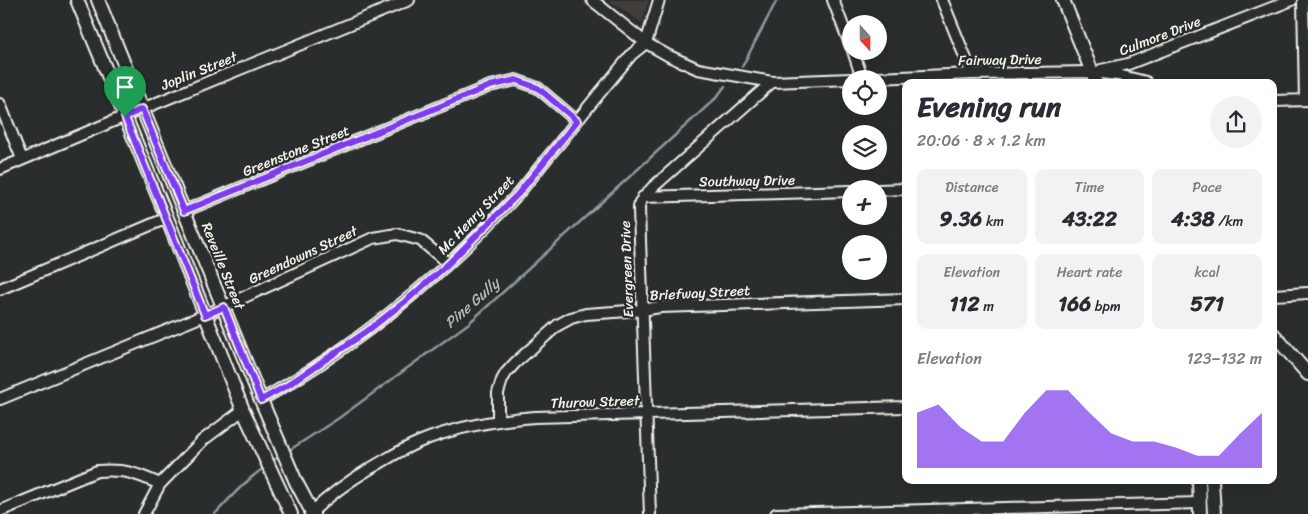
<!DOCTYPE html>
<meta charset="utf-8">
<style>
body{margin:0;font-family:Sriracha,sans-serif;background:#f2f2f3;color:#2b2b33;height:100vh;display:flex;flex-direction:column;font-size:19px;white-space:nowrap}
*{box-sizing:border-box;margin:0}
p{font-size:16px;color:#7c7c81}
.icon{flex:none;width:28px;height:28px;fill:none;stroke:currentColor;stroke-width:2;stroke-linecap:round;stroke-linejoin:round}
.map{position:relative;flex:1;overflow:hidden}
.panel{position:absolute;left:902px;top:79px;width:375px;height:405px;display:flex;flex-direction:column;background:#fff;border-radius:10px;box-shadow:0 5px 20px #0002}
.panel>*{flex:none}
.needle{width:32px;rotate:159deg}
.buttons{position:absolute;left:842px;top:15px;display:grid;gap:10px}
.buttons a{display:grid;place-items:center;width:45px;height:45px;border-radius:50%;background:#fff;box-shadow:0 5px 20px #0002;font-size:25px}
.pin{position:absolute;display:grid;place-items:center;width:42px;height:42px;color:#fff;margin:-51px -21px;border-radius:50% 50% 50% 0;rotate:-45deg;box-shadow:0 0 5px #0007}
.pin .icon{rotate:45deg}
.round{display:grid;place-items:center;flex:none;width:52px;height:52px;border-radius:26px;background:#f2f2f3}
.head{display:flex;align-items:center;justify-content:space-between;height:85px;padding:0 15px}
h1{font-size:28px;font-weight:800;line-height:38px}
.metrics{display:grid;grid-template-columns:repeat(3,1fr);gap:8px;height:85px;padding:5px 15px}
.metrics div{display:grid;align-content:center;border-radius:10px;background:#f2f2f3;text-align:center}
.metrics b{font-size:21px;font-weight:800}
.metrics small{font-size:14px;font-weight:400}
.metrics p{font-size:14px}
.chart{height:140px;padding:10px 15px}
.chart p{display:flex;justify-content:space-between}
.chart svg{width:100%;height:90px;margin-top:5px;fill:#7c3aed;opacity:.7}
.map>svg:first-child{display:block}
.built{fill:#3f3e3a}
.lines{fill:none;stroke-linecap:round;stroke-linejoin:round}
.stream{stroke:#8b9c9a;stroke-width:2.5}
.minor-casing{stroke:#f4f1e8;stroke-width:14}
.major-casing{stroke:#f4f1e8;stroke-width:16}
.minor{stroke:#2a2d2e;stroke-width:10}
.major{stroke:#2a2d2e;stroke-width:12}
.route-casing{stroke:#fff;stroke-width:10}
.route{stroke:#7c3aed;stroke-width:6}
.labels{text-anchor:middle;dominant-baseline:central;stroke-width:5;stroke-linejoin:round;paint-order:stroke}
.street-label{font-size:14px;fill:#f4f1e8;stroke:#2a2d2e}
.water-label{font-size:15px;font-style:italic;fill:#aeb8b4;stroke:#2a2d2e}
</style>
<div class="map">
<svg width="1308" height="514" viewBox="0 0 1308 514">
<rect width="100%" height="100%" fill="#2a2d2e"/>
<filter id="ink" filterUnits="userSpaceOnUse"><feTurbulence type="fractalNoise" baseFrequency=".02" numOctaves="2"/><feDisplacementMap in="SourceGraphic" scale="10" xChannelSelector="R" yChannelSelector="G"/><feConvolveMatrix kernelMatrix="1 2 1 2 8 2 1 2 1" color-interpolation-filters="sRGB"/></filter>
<g filter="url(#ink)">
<!-- built -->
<path class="built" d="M608 0H649L642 23Z"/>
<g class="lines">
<!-- stream -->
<path class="stream" d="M742 67 777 0
M288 451 339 418 469 323 716 98 725 86
M271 462 281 455
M215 514C231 497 246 480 265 467"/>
<!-- minor casing -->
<g class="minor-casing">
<path id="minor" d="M592 0 646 43 669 56 698 69 772 82 851 79
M833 0 851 47
M942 0 972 74
M1303 0 1305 100
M853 51 862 78
M1101 70 1128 64 1292 0
M853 79 972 74 1092 72 1118 75 1146 82
M1274 101 1308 100
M0 104 22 159
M0 169 142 109 409 0
M879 190 906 189
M643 197 851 191
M184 211 490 86 516 80 538 88 577 121
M0 289 167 218
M1274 295 1308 293
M0 399 205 315 373 238 397 234 420 240 448 263
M261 400C357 346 443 275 517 195 531 179 544 161 558 145 582 114 607 84 632 54L646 43 659 0
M498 421V393L502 380 506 373 515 363 558 325 571 318 586 314 642 310 660 307 906 299
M0 511 97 471C125 469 135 473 160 484
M144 514 160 484 203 440 243 410
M310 514C328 496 349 481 371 468 387 459 402 449 419 442 455 427 496 420 535 417L906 407
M650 514 640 240 639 208 640 202 652 188 772 82
M776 514 1200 503"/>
</g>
<!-- major casing -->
<g class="major-casing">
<path id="major" d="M77 0 167 218 243 410 291 514
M98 0 261 400 296 482 313 514
M1063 0 1096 82
M1274 335 1308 374
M1199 480 1200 514
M1212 480 1214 514"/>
</g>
<!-- minor -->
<use href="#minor" class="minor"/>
<!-- major -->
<use href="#major" class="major"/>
</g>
</g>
<g class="lines" filter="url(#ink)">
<!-- route casing -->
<g class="route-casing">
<path id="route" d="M516 80 538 88 577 121 518 194 448 264 407 300 366 332 288 385 261 400 224 307 205 315 125 117 142 109 184 211 490 86Z"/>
</g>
<!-- route -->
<use href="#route" class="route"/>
</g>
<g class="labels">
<!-- street labels -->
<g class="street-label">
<text transform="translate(1160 36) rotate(-21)">Culmore Drive</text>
<text transform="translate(1000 60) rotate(-1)">Fairway Drive</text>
<text transform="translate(199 71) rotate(-22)">Joplin Street</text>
<text transform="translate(296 151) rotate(-22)">Greenstone Street</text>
<text transform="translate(747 181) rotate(-1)">Southway Drive</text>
<text transform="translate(476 215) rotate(-46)">Mc Henry Street</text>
<text transform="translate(303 255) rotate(-25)">Greendowns Street</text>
<text transform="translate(223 266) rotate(68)">Reveille Street</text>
<text transform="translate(627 269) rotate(-92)">Evergreen Drive</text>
<text transform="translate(700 293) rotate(-3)">Briefway Street</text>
<text transform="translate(595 402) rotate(-2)">Thurow Street</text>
</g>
<!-- water labels -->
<g class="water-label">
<text transform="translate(472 303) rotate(-41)">Pine Gully</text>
</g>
</g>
</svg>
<div class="buttons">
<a><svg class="needle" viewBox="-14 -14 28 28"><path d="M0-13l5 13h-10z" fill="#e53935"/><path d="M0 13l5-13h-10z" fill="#7c7c81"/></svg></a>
<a><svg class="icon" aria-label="locate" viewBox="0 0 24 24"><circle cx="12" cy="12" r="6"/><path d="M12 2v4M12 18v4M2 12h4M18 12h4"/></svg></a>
<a><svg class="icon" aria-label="layers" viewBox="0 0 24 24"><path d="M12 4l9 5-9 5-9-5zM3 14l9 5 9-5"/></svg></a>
<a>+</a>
<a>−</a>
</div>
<div class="pin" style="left:125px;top:117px;background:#1e9e55"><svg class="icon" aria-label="arrive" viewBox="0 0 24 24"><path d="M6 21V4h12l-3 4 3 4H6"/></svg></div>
<section class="panel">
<div class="head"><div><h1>Evening run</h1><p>20:06 · 8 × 1.2 km</p></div><a class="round"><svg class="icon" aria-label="share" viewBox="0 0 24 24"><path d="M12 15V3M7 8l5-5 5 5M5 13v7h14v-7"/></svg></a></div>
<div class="metrics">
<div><p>Distance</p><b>9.36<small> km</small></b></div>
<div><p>Time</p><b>43:22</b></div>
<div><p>Pace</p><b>4:38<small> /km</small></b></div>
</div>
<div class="metrics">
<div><p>Elevation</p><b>112<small> m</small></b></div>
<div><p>Heart rate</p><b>166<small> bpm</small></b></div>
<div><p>kcal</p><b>571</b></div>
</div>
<div class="chart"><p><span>Elevation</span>123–132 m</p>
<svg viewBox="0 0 160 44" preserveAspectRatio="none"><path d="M0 44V17L10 13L20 24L30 31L40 31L50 17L60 6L70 6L80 17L90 27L100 31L110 31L120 34L130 38L140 38L150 27L160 17V44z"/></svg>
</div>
</section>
</div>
